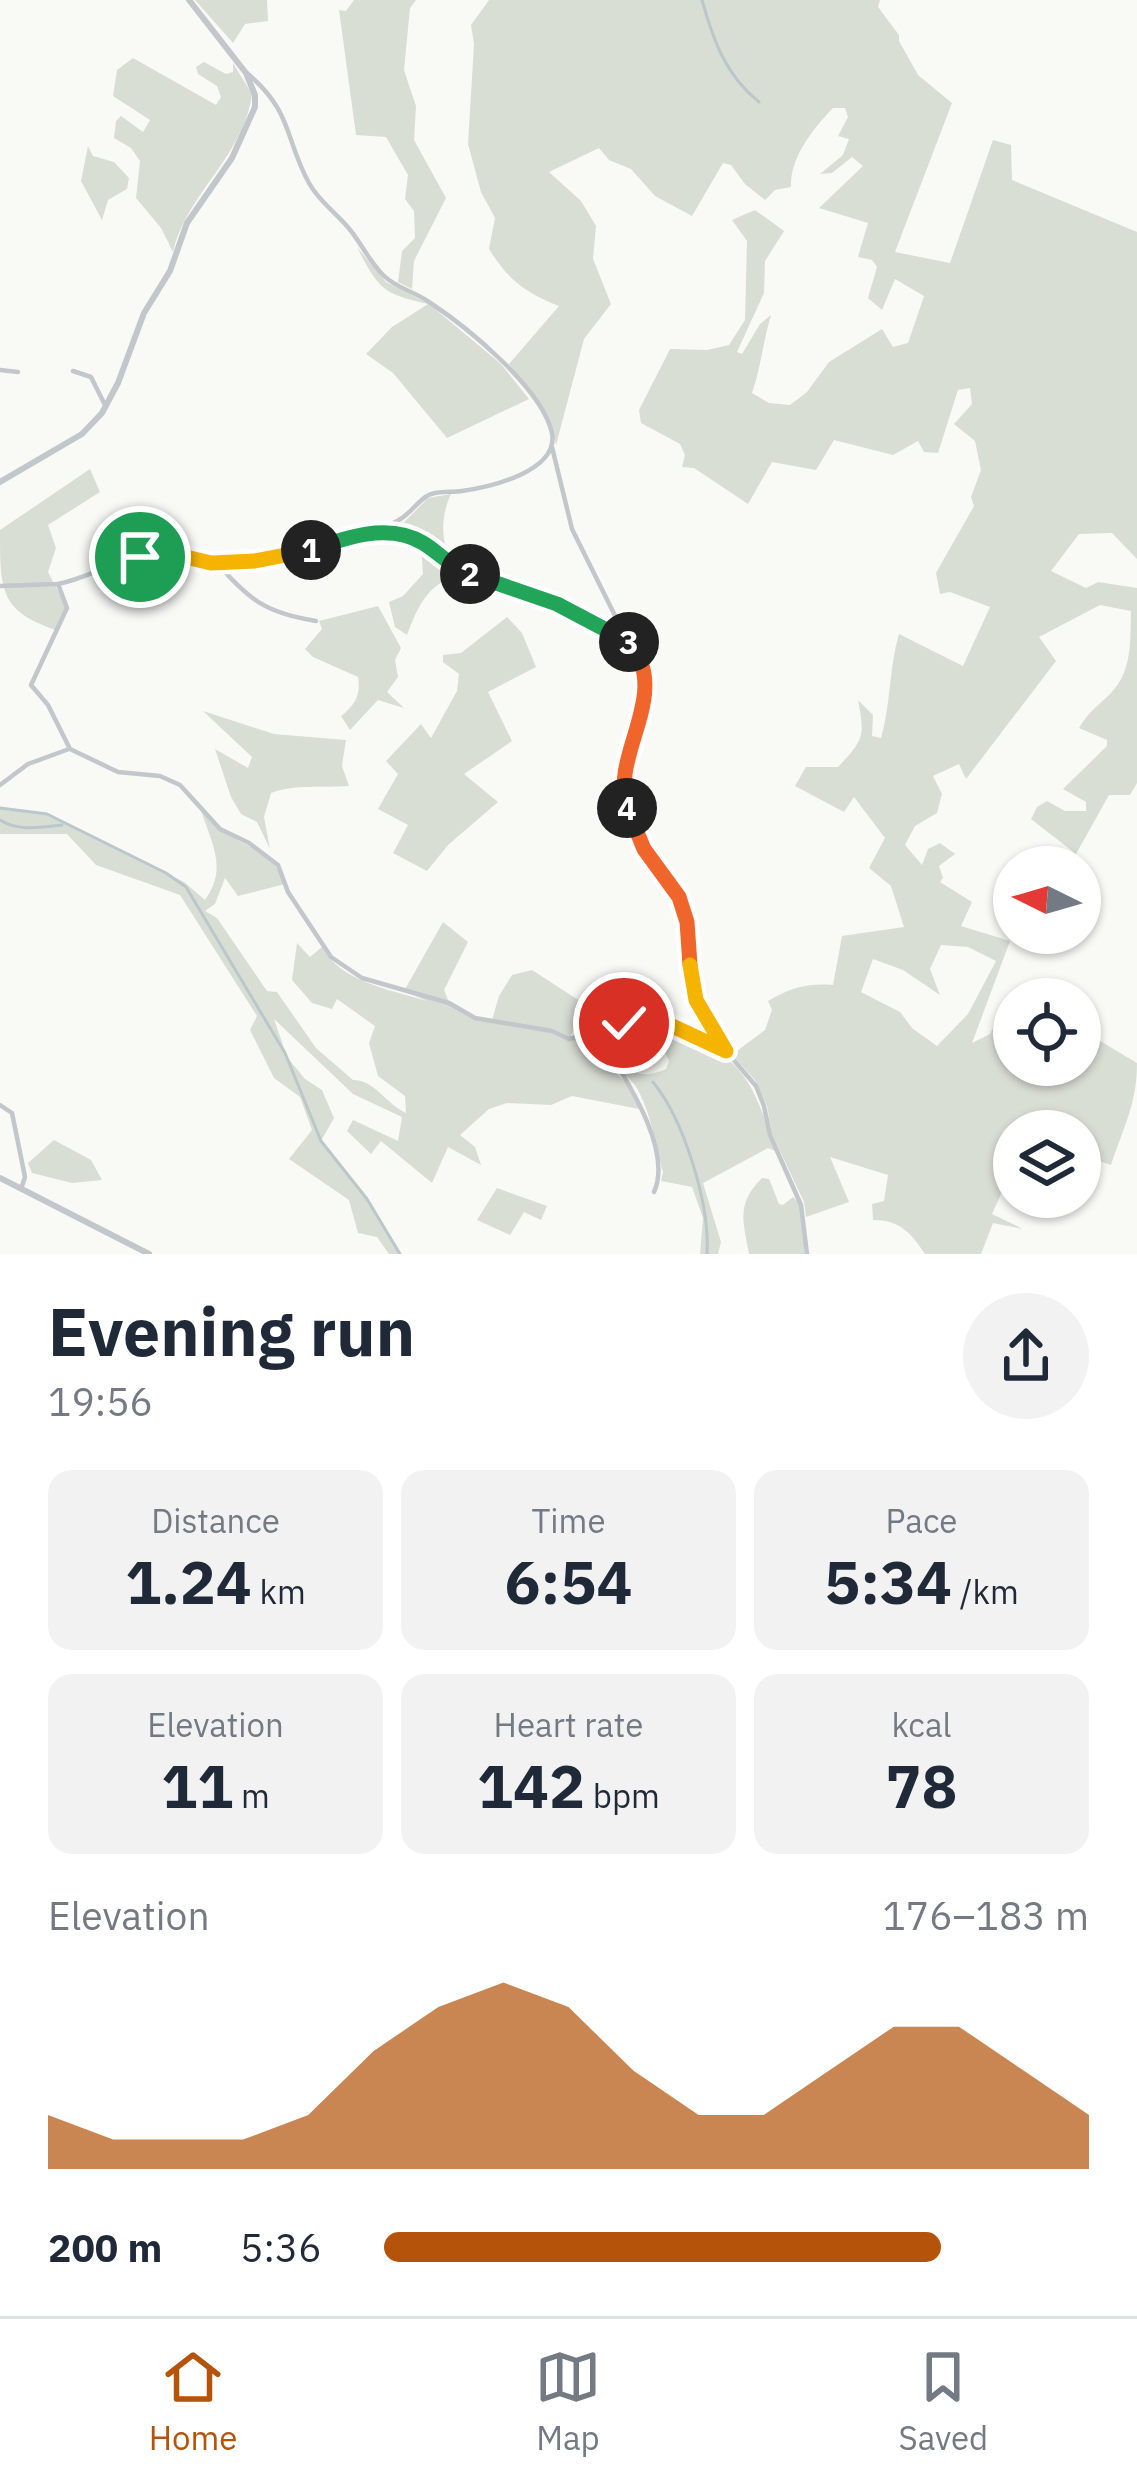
<!DOCTYPE html>
<meta charset="utf-8">
<style>
body{margin:0;font-family:"IBM Plex Sans",sans-serif;background:#f2f2f3;color:#1f2937;height:100vh;display:flex;flex-direction:column;font-size:45px;white-space:nowrap}
*{box-sizing:border-box;margin:0}
p{font-size:39px;color:#747a83}
.icon{flex:none;width:66px;height:66px;fill:none;stroke:currentColor;stroke-width:2;stroke-linecap:round;stroke-linejoin:round}
.map{position:relative;height:1254px;overflow:hidden}
.side{display:flex;flex-direction:column;background:#fff;flex:1}
.side>*{flex:none}
.needle{width:78px;rotate:275deg}
.tools{position:absolute;left:993px;top:846px;display:grid;gap:24px}
.tools a{display:grid;place-items:center;width:108px;height:108px;border-radius:50%;background:#fff;box-shadow:0 3px 9px #0004;font-size:60px}
.pin{position:absolute;display:grid;place-items:center;width:102px;height:102px;color:#fff;margin:-51px;border:6px solid #fff;border-radius:50%;box-shadow:0 3px 12px #0007}
.km{position:absolute;width:60px;height:60px;margin:-30px;border-radius:50%;background:#222;color:#fff;font-size:33px;line-height:60px;text-align:center}
.round{display:grid;place-items:center;flex:none;width:126px;height:126px;border-radius:63px;background:#f2f2f3}
.overview{display:flex;align-items:center;justify-content:space-between;height:204px;padding:0 48px}
h1{font-size:66px;font-weight:700;line-height:90px}
.metrics{display:grid;grid-template-columns:repeat(3,1fr);gap:18px;height:204px;padding:12px 48px}
.metrics div{display:grid;align-content:center;border-radius:24px;background:#f2f2f3;text-align:center}
.metrics b{font-size:60px;font-weight:700}
.metrics small{font-size:33px;font-weight:400}
.metrics p{font-size:33px}
.chart{height:336px;padding:24px 48px}
.chart p{display:flex;justify-content:space-between}
.chart svg{width:100%;height:216px;margin-top:12px;fill:#b45309;opacity:.7}
ul{padding:0 48px;list-style:none;font-size:39px}
li{display:grid;grid-template-columns:192px 144px 1fr;align-items:center;height:90px}
li i{height:30px;border-radius:15px;background:#b45309}
.tabs{display:flex;justify-content:space-around;align-items:center;height:168px;border-top:3px solid #e0e1e3;background:#fff;font-size:33px;color:#747a83}
.tabs a{display:grid;justify-items:center;gap:6px}
.tabs .selected{color:#b45309}
.map>svg:first-child{display:block}
.green{fill:#d9ded5;fill-rule:evenodd}
.lines{fill:none;stroke-linecap:round;stroke-linejoin:round}
.stream{stroke:#bac7cb;stroke-width:3}
.minor{stroke:#c2c7cb;stroke-width:4.5}
.tertiary{stroke:#c2c7cb;stroke-width:6}
.split-1-casing{stroke:#fff;stroke-width:24}
.split-2-casing{stroke:#fff;stroke-width:24}
.split-3-casing{stroke:#fff;stroke-width:24}
.split-4-casing{stroke:#fff;stroke-width:24}
.split-5-casing{stroke:#fff;stroke-width:24}
.split-6-casing{stroke:#fff;stroke-width:24}
.split-1{stroke:#f5b400;stroke-width:15}
.split-2{stroke:#22a559;stroke-width:15}
.split-3{stroke:#22a559;stroke-width:15}
.split-4{stroke:#f0652b;stroke-width:15}
.split-5{stroke:#f0652b;stroke-width:15}
.split-6{stroke:#f5b400;stroke-width:15}
</style>
<div class="map">
<svg width="1137" height="1254" viewBox="0 0 1137 1254">
<rect width="100%" height="100%" fill="#f9f9f6"/>
<!-- green -->
<path class="green" d="M195 0H267L268 21 245 24 233 43Z
M354 0H416L410 8 404 70 416 106 414 140 446 198 414 261 412 289 398 282 402 251 415 238 414 211 405 199 408 175 386 137 356 135 339 10 346 11Z
M489 0H880L878 7 899 35V41L918 75 952 103 895 252 950 263 993 140 1011 145 1012 180 1137 232V572V559L1112 533 1079 534 1051 571 1086 588 1098 582 1137 588V783L1130 795H1109L1076 854 1031 819 1037 807 1047 801 1065 811H1086V802L1063 789 1107 746V740L1079 728C1088 712 1099 705 1111 693 1133 670 1130 639 1131 611L1100 605 1039 637 1056 661 966 779 959 764 933 776 942 794 937 813 915 826 905 845 922 865 928 849 940 843 955 854 939 866 943 878 940 882 972 902 961 926 1010 941 972 1043 990 1034 1000 1015 1014 1022V1065H1019L1015 1073 1041 1065H1080V1029L1137 1063C1137 1103 1124 1126 1111 1165L1080 1155V1131H1014V1165L992 1214 1023 1229 993 1223 981 1254H925C911 1233 900 1220 873 1220L872 1204 884 1201 888 1175 830 1157 849 1202 806 1217 804 1202 772 1134 767 1106 755 1080 727 1049 730 1045 737 1051 765 1030 772 1010 768 1001C790 988 807 983 833 985L842 936 904 927 891 886 869 868 885 838 854 797 844 812 795 786 806 767H838C864 740 865 736 858 700L873 715 872 736 881 738C891 703 889 667 899 634L963 666 990 607 950 592 940 594 936 573 974 506 971 497 981 470 975 441 954 424 972 404 970 388 958 390 938 453 924 452 918 441 893 455 834 440 816 470 772 462 748 504 694 468 682 467 685 455 680 444 641 423 639 410 670 349 707 350 729 345 745 320 747 241 732 220 755 210 784 231 765 261 764 293 737 352 742 354 760 324 771 315C763 342 761 367 752 393L769 403 790 405 807 392 829 362 882 329 893 347 908 343 924 296 895 279 882 310 868 298 877 267 872 260 858 257 868 223 819 208 863 166 852 157 832 173 820 174 843 155 849 139 838 136 848 117 845 108H833C813 129 790 157 791 187L775 190 765 200 745 184 731 165 723 163 692 216 655 196 631 169 609 160 599 148 549 172 581 201 596 226 593 259 611 304 584 339 556 445 548 418 509 364 559 306C525 292 509 281 489 249L495 218 481 192 468 144 474 44 471 25ZM941 945 968 947 996 961 968 1014 937 1046 912 1028 900 1012 861 992 873 959 903 970 940 995 930 969Z
M133 58 216 105 221 97 217 86 198 74 196 67 204 62 226 74 233 72V63L252 94C244 156 187 193 173 252L161 228 136 198 140 161 131 148 114 138 116 121 121 116 143 132 150 120 113 96 117 70Z
M88 146 93 156 114 162 129 178 127 189 108 200 102 220 81 181Z
M357 247 386 282 429 304 501 364 529 399 447 438 393 373 366 354 392 327 428 304C382 294 378 288 357 247Z
M90 469 100 492 48 525 56 548 48 572 67 608 56 630C0 611 0 591 0 530Z
M451 494C440 517 441 542 452 564L425 541 384 530 404 522 428 498Z
M421 545 446 567 467 575C431 577 418 605 407 635L395 627 389 602 403 596 423 574Z
M378 606 401 648 395 660 398 677 387 692 404 708 378 700 350 730 341 716C355 705 361 695 358 677L313 657 305 649 322 629 319 621Z
M507 617 522 633 536 667 488 692 512 741 464 774 498 802 448 845 427 871 393 853 408 825 378 809 398 774 386 761 421 724 431 738 457 691 459 674 443 662V655L461 653Z
M203 711 274 734 346 740 342 766 349 786C324 788 293 784 271 793L264 817 270 849 257 822 241 814 231 797 215 749 248 768 252 757Z
M200 807C206 813 213 823 220 829 247 850 271 847 285 884L238 896 225 878 215 904 205 911 217 918 267 991 277 992 316 1048 353 1080C375 1080 385 1103 406 1113L405 1096 378 1076 369 1043 375 1026 337 999 332 1009 312 1003 292 980 297 943 310 957 322 947C340 982 392 990 427 1001L404 991 443 922 468 942 444 990 448 1000H444L475 1018 492 1020 499 996 512 975 532 970 583 1003 570 1038 602 1031 599 1038 614 1071 631 1088 639 1109 572 1096 551 1105 507 1103 489 1109 460 1135 475 1147 481 1165 448 1147 432 1183 381 1141 371 1154 347 1131 353 1120 398 1141 402 1117 353 1094 274 1019 287 1057 305 1079 322 1090 334 1118 321 1141 367 1199 400 1254H389L377 1237 358 1233 349 1200 289 1159 312 1130 300 1097 274 1078 250 1030 257 1016 180 895 96 865 67 834H0V808L47 814 184 882 205 900C229 867 210 841 200 807Z
M655 1020C735 1055 750 1065 775 1151L768 1148 703 1183 721 1242 718 1254H700L703 1218 692 1187 661 1181 663 1172C656 1146 650 1107 634 1084 626 1074 620 1073 616 1060 635 1074 643 1079 666 1069L669 1061 650 1021Z
M54 1140 91 1160 102 1180 72 1183 32 1173 28 1163Z
M762 1178 769 1179 779 1204 783 1205 793 1197 801 1205 805 1254H749C743 1220 736 1204 762 1178Z
M497 1188 547 1206 541 1220 524 1212 510 1235 477 1220Z"/>
<g class="lines">
<!-- stream -->
<path class="stream" d="M702 0C713 39 725 75 759 102
M0 808 47 814 166 873 186 887 285 1053 321 1141 367 1199 400 1254
M0 820C19 832 41 827 62 825
M653 1082C684 1120 710 1204 707 1254"/>
<!-- minor -->
<path class="minor" d="M0 370 18 372
M73 371 91 377 106 407
M552 447 572 529 643 672 642 717 624 771 622 793 629 814 643 849 679 897 687 922 691 983 696 1000 726 1051 756 1086 764 1106 770 1135 801 1205 807 1254
M375 533 424 543 447 564 557 603 631 643
M217 563C249 600 266 613 316 621
M58 584C88 578 112 561 144 557 170 554 190 562 215 563 263 564 358 544 399 520 410 514 417 502 427 496 436 490 452 493 462 491 491 487 559 471 552 433 542 388 467 327 429 302 414 291 397 289 383 275 370 262 362 245 351 231 338 214 319 202 309 183 285 140 293 112 248 74
M0 586 58 584 67 608 31 685 48 705 70 749 118 772 160 776 180 785 220 829 249 843 278 865 288 892 331 957 362 978 449 1003 475 1018 552 1031 569 1039 655 1018 726 1051
M0 785 28 764 69 749
M604 1029 601 1038C622 1074 674 1148 654 1192
M0 1105 12 1113 25 1177 21 1189"/>
<!-- tertiary -->
<path class="tertiary" d="M0 482 82 434 102 413 118 383 144 313 170 271 187 223 232 158 255 107V95L246 73 189 0
M0 1178 149 1254"/>
</g>
<g class="lines">
<!-- split-1 casing -->
<g class="split-1-casing">
<path id="split-1" d="M140 557 173 554 211 563 255 561 311 550"/>
</g>
<!-- split-2 casing -->
<g class="split-2-casing">
<path id="split-2" d="M311 550C344 538 388 522 423 543 441 554 445 563 470 574"/>
</g>
<!-- split-3 casing -->
<g class="split-3-casing">
<path id="split-3" d="M470 574 557 604 629 642"/>
</g>
<!-- split-4 casing -->
<g class="split-4-casing">
<path id="split-4" d="M627 808C610 753 673 694 629 642"/>
</g>
<!-- split-5 casing -->
<g class="split-5-casing">
<path id="split-5" d="M627 808 644 849 679 897 687 922 690 965"/>
</g>
<!-- split-6 casing -->
<g class="split-6-casing">
<path id="split-6" d="M624 1023 655 1018 726 1051 696 1000 690 965"/>
</g>
<!-- split-1 -->
<use href="#split-1" class="split-1"/>
<!-- split-2 -->
<use href="#split-2" class="split-2"/>
<!-- split-3 -->
<use href="#split-3" class="split-3"/>
<!-- split-4 -->
<use href="#split-4" class="split-4"/>
<!-- split-5 -->
<use href="#split-5" class="split-5"/>
<!-- split-6 -->
<use href="#split-6" class="split-6"/>
</g>
</svg>
<div class="tools">
<a><svg class="needle" viewBox="-14 -14 28 28"><path d="M0-13l5 13h-10z" fill="#e53935"/><path d="M0 13l5-13h-10z" fill="#747a83"/></svg></a>
<a><svg class="icon" aria-label="locate" viewBox="0 0 24 24"><circle cx="12" cy="12" r="6"/><path d="M12 2v4M12 18v4M2 12h4M18 12h4"/></svg></a>
<a><svg class="icon" aria-label="layers" viewBox="0 0 24 24"><path d="M12 4l9 5-9 5-9-5zM3 14l9 5 9-5"/></svg></a>
</div>
<div class="pin" style="left:140px;top:557px;background:#1e9e55"><svg class="icon" aria-label="arrive" viewBox="0 0 24 24"><path d="M6 21V4h12l-3 4 3 4H6"/></svg></div>
<div class="pin" style="left:624px;top:1023px;background:#d93025"><svg class="icon" aria-label="check" viewBox="0 0 24 24"><path d="M5 12l5 5 9-10"/></svg></div>
<b class="km" style="left:311px;top:550px">1</b>
<b class="km" style="left:470px;top:574px">2</b>
<b class="km" style="left:629px;top:642px">3</b>
<b class="km" style="left:627px;top:808px">4</b>
</div>
<section class="side">
<div class="overview"><div><h1>Evening run</h1><p>19:56</p></div><a class="round"><svg class="icon" aria-label="share" viewBox="0 0 24 24"><path d="M12 15V3M7 8l5-5 5 5M5 13v7h14v-7"/></svg></a></div>
<div class="metrics">
<div><p>Distance</p><b>1.24<small> km</small></b></div>
<div><p>Time</p><b>6:54</b></div>
<div><p>Pace</p><b>5:34<small> /km</small></b></div>
</div>
<div class="metrics">
<div><p>Elevation</p><b>11<small> m</small></b></div>
<div><p>Heart rate</p><b>142<small> bpm</small></b></div>
<div><p>kcal</p><b>78</b></div>
</div>
<div class="chart"><p><span>Elevation</span>176–183 m</p>
<svg viewBox="0 0 160 44" preserveAspectRatio="none"><path d="M0 44V33L10 38L20 38L30 38L40 33L50 20L60 11L70 6L80 11L90 24L100 33L110 33L120 24L130 15L140 15L150 24L160 33V44z"/></svg>
</div>
<ul>
<li><b>200 m</b>5:36<i style="width:79%"></i></li>
</ul>
</section>
<nav class="tabs">
<a class="selected"><svg class="icon" aria-label="home" viewBox="0 0 24 24"><path d="M3 11l9-7 9 7M6 9v11h12V9"/></svg>Home</a>
<a><svg class="icon" aria-label="map" viewBox="0 0 24 24"><path d="M3 6l6-2 6 2 6-2v14l-6 2-6-2-6 2zM9 4v14M15 6v14"/></svg>Map</a>
<a><svg class="icon" aria-label="saved" viewBox="0 0 24 24"><path d="M7 4h10v16l-5-4-5 4z"/></svg>Saved</a>
</nav>
